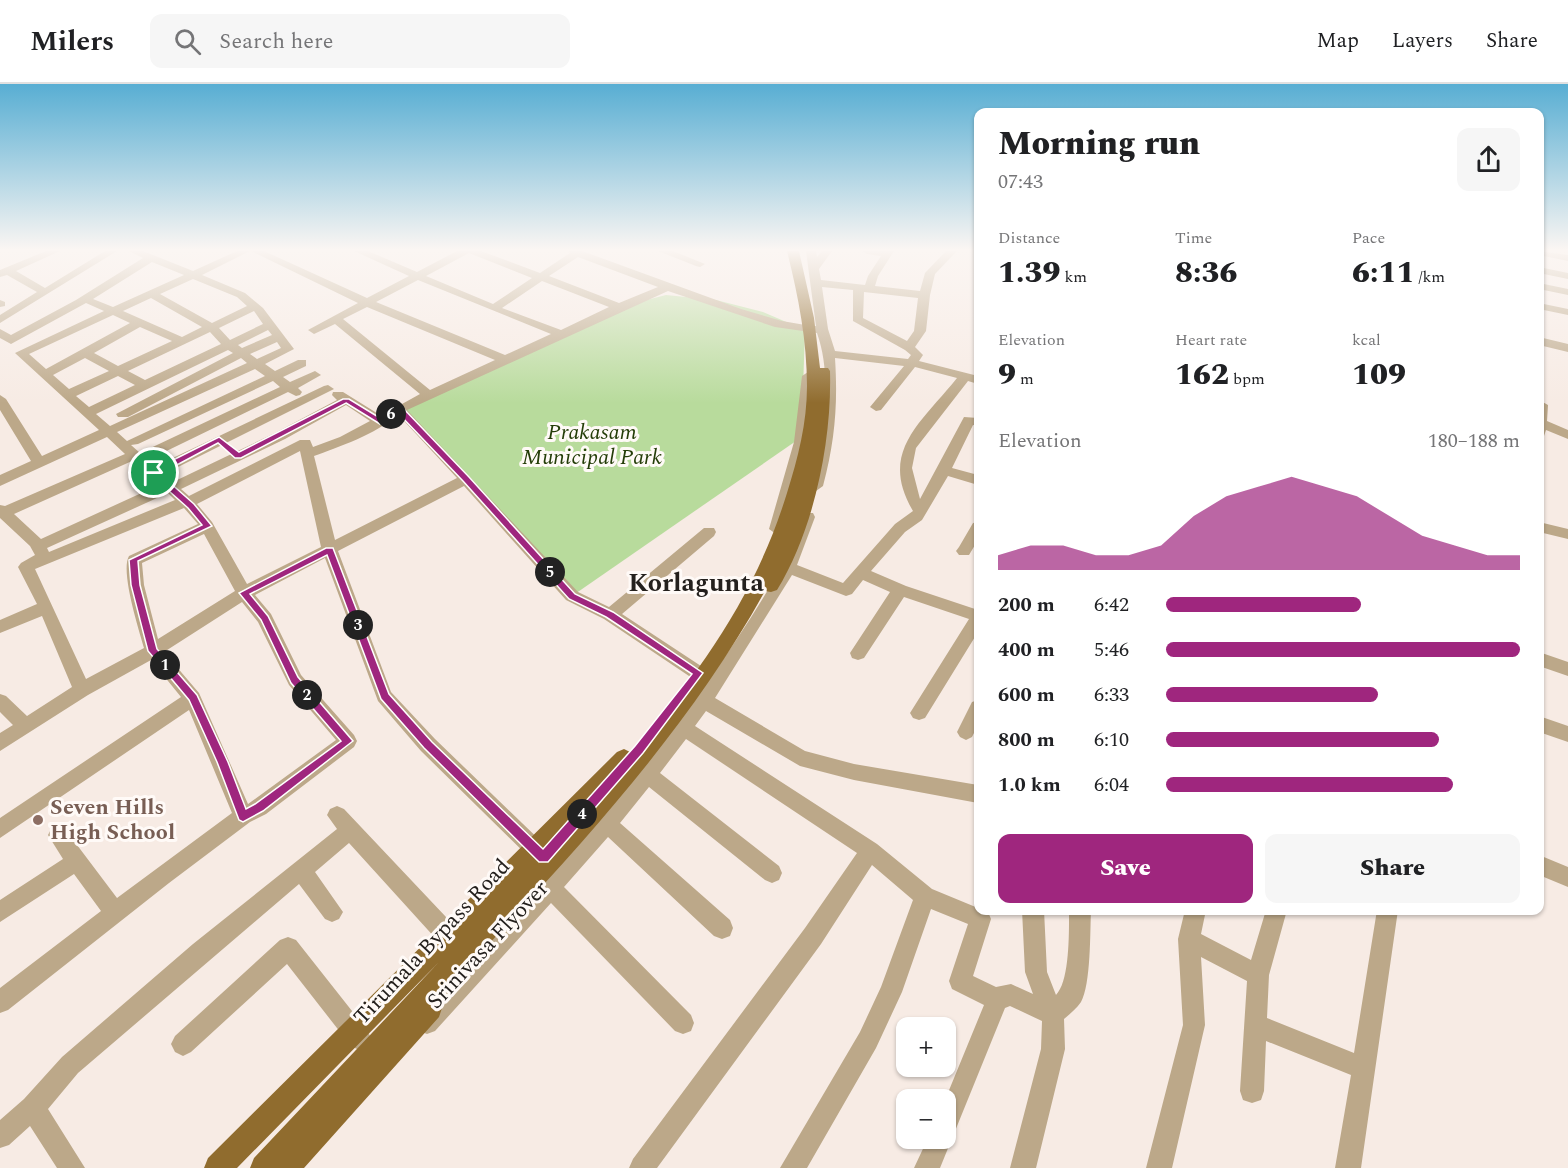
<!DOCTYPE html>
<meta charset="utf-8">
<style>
body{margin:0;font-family:Spectral,serif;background:#f6f6f6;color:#202124;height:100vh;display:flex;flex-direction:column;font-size:22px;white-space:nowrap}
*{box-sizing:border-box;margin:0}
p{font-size:20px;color:#757577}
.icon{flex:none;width:33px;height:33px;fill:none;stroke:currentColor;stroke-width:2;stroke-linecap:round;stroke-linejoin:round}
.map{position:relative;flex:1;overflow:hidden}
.sheet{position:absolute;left:974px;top:24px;width:570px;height:807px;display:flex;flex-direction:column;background:#fff;border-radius:12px;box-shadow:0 2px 4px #0004}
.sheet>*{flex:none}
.fabs{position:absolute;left:896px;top:933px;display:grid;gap:12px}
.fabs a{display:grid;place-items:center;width:60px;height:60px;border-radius:12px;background:#fff;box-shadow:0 2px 4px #0004;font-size:30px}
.pin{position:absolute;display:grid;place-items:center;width:51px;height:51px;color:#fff;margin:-26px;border:3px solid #fff;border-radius:50%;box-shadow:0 2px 6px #0007}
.km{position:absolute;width:30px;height:30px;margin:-15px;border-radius:50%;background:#222;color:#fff;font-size:16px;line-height:30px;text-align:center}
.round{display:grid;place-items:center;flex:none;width:63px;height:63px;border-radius:12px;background:#f6f6f6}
.summary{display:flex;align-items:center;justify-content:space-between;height:102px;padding:0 24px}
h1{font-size:33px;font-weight:800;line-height:45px}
.stats{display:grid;grid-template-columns:repeat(3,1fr);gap:9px;height:102px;padding:6px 24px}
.stats div{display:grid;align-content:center}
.stats b{font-size:30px;font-weight:800}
.stats small{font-size:16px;font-weight:400}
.stats p{font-size:16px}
.chart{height:168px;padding:12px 24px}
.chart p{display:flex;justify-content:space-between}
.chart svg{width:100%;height:108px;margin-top:6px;fill:#9f267e;opacity:.7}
.primary-button{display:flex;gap:12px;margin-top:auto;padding:12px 24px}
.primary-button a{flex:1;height:69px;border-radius:12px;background:#9f267e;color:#fff;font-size:24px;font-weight:800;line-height:69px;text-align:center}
.primary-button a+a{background:#f6f6f6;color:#202124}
ul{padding:0 24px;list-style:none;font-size:20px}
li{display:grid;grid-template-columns:96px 72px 1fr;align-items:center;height:45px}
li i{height:15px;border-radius:8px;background:#9f267e}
header{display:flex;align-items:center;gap:36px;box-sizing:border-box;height:84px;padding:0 30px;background:#fff;border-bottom:2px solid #e0e0e0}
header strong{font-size:28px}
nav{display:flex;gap:33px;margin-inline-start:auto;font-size:21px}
.search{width:420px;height:54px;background:#f6f6f6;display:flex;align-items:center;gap:15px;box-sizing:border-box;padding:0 21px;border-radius:12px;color:#757577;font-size:22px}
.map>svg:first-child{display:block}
.green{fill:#b8db9c}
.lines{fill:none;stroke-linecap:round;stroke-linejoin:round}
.minor{fill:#bca889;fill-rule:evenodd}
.major{fill:#906c2e;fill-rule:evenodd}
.route{fill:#9f267e;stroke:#fff;stroke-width:1.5;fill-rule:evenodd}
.education-dot{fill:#8d6e63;stroke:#fffaf7;stroke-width:2}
.labels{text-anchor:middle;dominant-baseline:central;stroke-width:6;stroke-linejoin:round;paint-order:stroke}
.park-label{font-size:22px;font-style:italic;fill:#243d08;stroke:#fffaf7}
.education-label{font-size:22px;font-weight:bold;fill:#785e54;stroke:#fffaf7;text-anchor:start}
.street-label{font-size:22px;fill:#24201d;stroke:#fffaf7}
.quarter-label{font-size:26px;font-weight:bold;fill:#24201d;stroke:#fffaf7}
</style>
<header>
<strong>Milers</strong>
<div class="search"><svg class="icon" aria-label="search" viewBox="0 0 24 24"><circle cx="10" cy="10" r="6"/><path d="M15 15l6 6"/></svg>Search here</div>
<nav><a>Map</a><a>Layers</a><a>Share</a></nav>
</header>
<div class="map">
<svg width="1568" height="1084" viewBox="0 0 1568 1084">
<rect width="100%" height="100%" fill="#f7ebe4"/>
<!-- green -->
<path class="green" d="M666 211 716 216 763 228 805 246 803 305 796 357 572 512 399 325 619 223Z"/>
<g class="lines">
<!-- minor -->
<path class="minor" d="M46 167H60L16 187 45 204 105 167H117L0 239V231L37 208 7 191 0 193V186Z
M129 167H143L193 187 237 167H250L202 191 245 209 263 224 294 265 265 280 275 287 298 276H306V282L283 293 290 298 315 287 321 291 298 304 302 308 300 311 296 312 288 308 148 376 156 382 324 302 328 301 334 305 164 390 173 398 275 349 337 316 332 311 333 308H343L380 331 388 328 393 329 395 332C379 349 336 364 314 372L335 456 457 394 393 325 420 310 335 240 314 250 308 246 358 219 251 167H264L367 214 409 192 354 167H368L417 188 457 167H481L540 189 570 169 568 167H582L741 225 782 237 811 242H816L806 167H816L817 173 822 167H832L819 185 821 196 865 201 868 192 881 172 867 170 862 167H894L878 192 875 202 920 207 925 189 946 167H957L935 190 930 211 926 247 915 263 923 271 919 277 978 292V300L968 297 916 364 912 384 920 415 964 333 978 334V342L973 341 952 384 978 391V401L948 392 922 436 905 448 871 487 906 502 978 526V548L925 634 919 636 913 634 910 629 969 535 904 513 864 574 858 576 852 574 850 569 890 508 863 496 852 510 846 512 792 491 715 614 805 667 854 680 978 701V719L854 696 800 682 706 627 695 642 877 760 932 805 978 824V826L988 828 991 835 973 892 996 903 1011 900 1033 910 1025 888 1022 826H1044L1047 888 1056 911C1070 897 1069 847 1069 826H1091C1090 848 1091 900 1081 918 1077 924 1070 930 1064 935L1065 965 1036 1084H1010L1041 965 1042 937 1010 922 1005 924 940 1084H914L928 1054H945V1016L984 921 952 905 949 897 968 840 931 825 902 908 876 964 807 1084H780L860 948 881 903 913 816 872 781 821 860 657 1084H629L633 1075 805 844 857 769 686 655 660 689 779 782 782 789 779 796 772 799 765 796 649 703 620 739 730 836 733 844 730 852 722 855 714 852 608 753 564 803 691 931 694 939 691 947 683 950 675 947 551 819 435 947 427 950 419 947 416 939 419 931C546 793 679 658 775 494L779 486 771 480 774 476H784L803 429H813L815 433 797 481 843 499 895 440 913 427C878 368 921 339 957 294L915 283 881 326 876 327 870 323 904 282 835 274C838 320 835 357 823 402L816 407 811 405 809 402C822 354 834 297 817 249L775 243 668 207 407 326 578 508 609 523 704 444H714L716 448 714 452 622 530 704 584 707 589 704 594 698 596 692 594 604 535 566 516 464 402 338 467 391 608 435 655 550 766 553 773 550 780 543 783 536 780 421 667 378 617 325 474 255 511 271 530 301 591 354 651 357 657 354 663 266 730 250 738 169 799 8 926 0 929V904L101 827 74 790 0 838V816L63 775 48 751 51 745 58 742 65 745 117 814 232 729 189 626 0 754V734L181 613 151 576 88 611 0 667V649L13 641 0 628V610L6 612 27 632 72 603 42 532 0 549V536L37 520 18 483 21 479 35 471 30 462 0 434V421L5 422 125 370 107 353 0 402V391L31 377 0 326V311L6 315 42 372 99 346 15 269 104 227 86 219 11 260 0 254V245L11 251 76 216 143 174ZM469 169 532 194 493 220 426 192ZM578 173 658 203 619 219 549 192ZM152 178 184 191 113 223 93 215ZM193 195 237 213 247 222 212 239 160 210ZM418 196 551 250 505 271 376 218ZM542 197 609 223 561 246 502 224ZM822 203 853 206V237L905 266 911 271 908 275 835 267 828 245ZM864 208 918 214 914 247 907 257 863 234ZM151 214 202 243 182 253 123 227ZM367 223 495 276 430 306 343 235ZM254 227 263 240 230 256 219 244ZM113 231 130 239 46 285 29 270ZM140 243 172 257 118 282 94 269ZM268 246 272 251 242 264 238 261ZM210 248 221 260 145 296 128 287ZM277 258 281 264 257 275 250 270ZM228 266 233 269 116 330 118 333H128L241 274 247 279 110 342 96 330ZM85 274 109 287 69 305 53 291ZM255 285 265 292 127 357 117 348ZM118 292 135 301 89 323 76 312ZM273 297 280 303 140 369 131 361 138 360ZM346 321 370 337 340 353 313 363 310 356H300L189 412 181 405 285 355ZM300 367 321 463 247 500 212 438 197 420ZM132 377 159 401 41 455 14 430ZM168 409 175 416 49 468 47 464ZM184 424 198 440 129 472C120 487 139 546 144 564L86 595 35 485ZM204 450 235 507 158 555 144 501 142 479ZM242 518 258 538 289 601 336 656 248 720 199 609 164 568Z
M658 167H673L705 180 700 183 696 182Z
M1539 167 1568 171V177L1539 171Z
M1539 183 1568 189V195L1539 189Z
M1539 199 1568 205V211L1539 205Z
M0 216 5 218V222L0 223Z
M1539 219 1568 225V231L1539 225Z
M1539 253 1568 260V268L1539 261Z
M808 288 814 292 808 358 783 445 776 450 769 445 794 358 802 292Z
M1539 316 1548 321 1547 337 1568 346V355L1546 346 1544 352 1539 353Z
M978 438V456L969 471H959L956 467 959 463 973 439Z
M1539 438 1568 445V455L1539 448Z
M1539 568 1568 578V592L1539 582Z
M978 616C978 630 979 641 972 653L966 656 960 653 957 648 972 618Z
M1539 632 1568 642V658L1539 648Z
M337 722 344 725 463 851 466 859 463 867 455 870 447 867 349 759 315 788 343 828 339 835 332 838 325 835 299 800 78 989 48 1025 85 1084H57L30 1042 9 1061 0 1064V1036L24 1015 62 973 193 860 337 745 327 731 330 725Z
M1539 771 1568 783V803L1539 791Z
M1185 826H1206L1201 850 1251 876 1266 826H1287L1269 891 1267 934 1354 969 1377 826H1398L1361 1084H1335L1351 991 1266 957 1264 1007 1261 1016 1252 1019 1243 1016 1240 1007 1247 897 1201 873 1205 941 1172 1084H1146L1183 941 1178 855Z
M288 853 296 856 367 946 371 954 367 962 359 966 351 962 287 880 191 968 183 972 175 968 171 960 175 952 280 856Z"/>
<!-- major -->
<path class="major" d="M787 167H799L814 234 820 284H828L830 287C832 357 814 446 777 506L771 508 765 507C680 661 557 786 438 915L442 924 439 933 304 1084H250L254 1074 439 878 237 1084H204L208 1074 617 668 624 665 632 669C700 587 755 513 787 409 798 374 807 339 807 302 807 256 798 211 787 167Z"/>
</g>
<!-- sky -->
<linearGradient id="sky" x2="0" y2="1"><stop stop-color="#58aed3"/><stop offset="0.52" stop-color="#fbf6f3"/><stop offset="1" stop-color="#fbf6f3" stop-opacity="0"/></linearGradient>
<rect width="1568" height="319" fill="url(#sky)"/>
<!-- route -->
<path class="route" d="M343 315H349L380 334 396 323H402L469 393 575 510 613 528 703 589 643 669 548 778H539L424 664 381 615 327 471 250 510 268 532 298 593 353 657 263 727 243 738 239 736 217 678 189 616 148 567 131 501 129 476 202 441 188 424 151 391V387L219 353 239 368ZM346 319 380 340 398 329 463 397 569 515 606 533 692 590 635 662 543 765 432 658 389 610 333 464H326L239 509 261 536 291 599 341 657 255 720 246 725 228 678 197 611 157 565 140 501 138 477 212 442 194 420 160 390 218 359 235 374H241Z"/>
<!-- markers -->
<circle class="education-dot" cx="38" cy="736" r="6"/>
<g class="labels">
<!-- park labels -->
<g class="park-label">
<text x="592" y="348">Prakasam<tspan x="592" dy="25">Municipal Park</tspan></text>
</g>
<!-- education labels -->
<g class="education-label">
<text x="50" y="723">Seven Hills<tspan x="50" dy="25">High School</tspan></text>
</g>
<!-- street labels -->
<g class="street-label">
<text transform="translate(432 858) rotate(-47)">Tirumala Bypass Road</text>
<text transform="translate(488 861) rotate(-47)">Srinivasa Flyover</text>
</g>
<!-- quarter labels -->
<g class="quarter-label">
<text x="696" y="499">Korlagunta</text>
</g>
</g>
</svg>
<div class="fabs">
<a>+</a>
<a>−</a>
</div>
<div class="pin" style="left:154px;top:389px;background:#1e9e55"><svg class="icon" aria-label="arrive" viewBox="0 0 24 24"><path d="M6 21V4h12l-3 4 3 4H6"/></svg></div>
<b class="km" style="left:165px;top:581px">1</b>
<b class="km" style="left:307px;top:611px">2</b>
<b class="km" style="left:358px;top:541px">3</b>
<b class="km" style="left:582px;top:730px">4</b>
<b class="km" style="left:550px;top:488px">5</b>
<b class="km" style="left:391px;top:330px">6</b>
<section class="sheet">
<div class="summary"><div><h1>Morning run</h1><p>07:43</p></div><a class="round"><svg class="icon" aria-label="share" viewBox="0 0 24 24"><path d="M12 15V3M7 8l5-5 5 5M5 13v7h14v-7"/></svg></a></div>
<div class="stats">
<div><p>Distance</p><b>1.39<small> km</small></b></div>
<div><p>Time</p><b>8:36</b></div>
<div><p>Pace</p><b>6:11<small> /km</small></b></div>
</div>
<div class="stats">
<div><p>Elevation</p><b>9<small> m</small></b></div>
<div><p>Heart rate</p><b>162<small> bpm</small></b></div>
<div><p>kcal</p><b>109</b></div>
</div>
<div class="chart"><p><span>Elevation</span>180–188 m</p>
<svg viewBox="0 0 160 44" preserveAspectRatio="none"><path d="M0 44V38L10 34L20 34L30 38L40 38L50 34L60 22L70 14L80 10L90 6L100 10L110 14L120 22L130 30L140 34L150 38L160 38V44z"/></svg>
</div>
<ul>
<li><b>200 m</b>6:42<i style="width:55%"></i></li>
<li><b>400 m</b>5:46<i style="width:100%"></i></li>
<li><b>600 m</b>6:33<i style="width:60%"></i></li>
<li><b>800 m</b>6:10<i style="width:77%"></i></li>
<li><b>1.0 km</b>6:04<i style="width:81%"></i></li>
</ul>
<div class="primary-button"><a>Save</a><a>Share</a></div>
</section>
</div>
